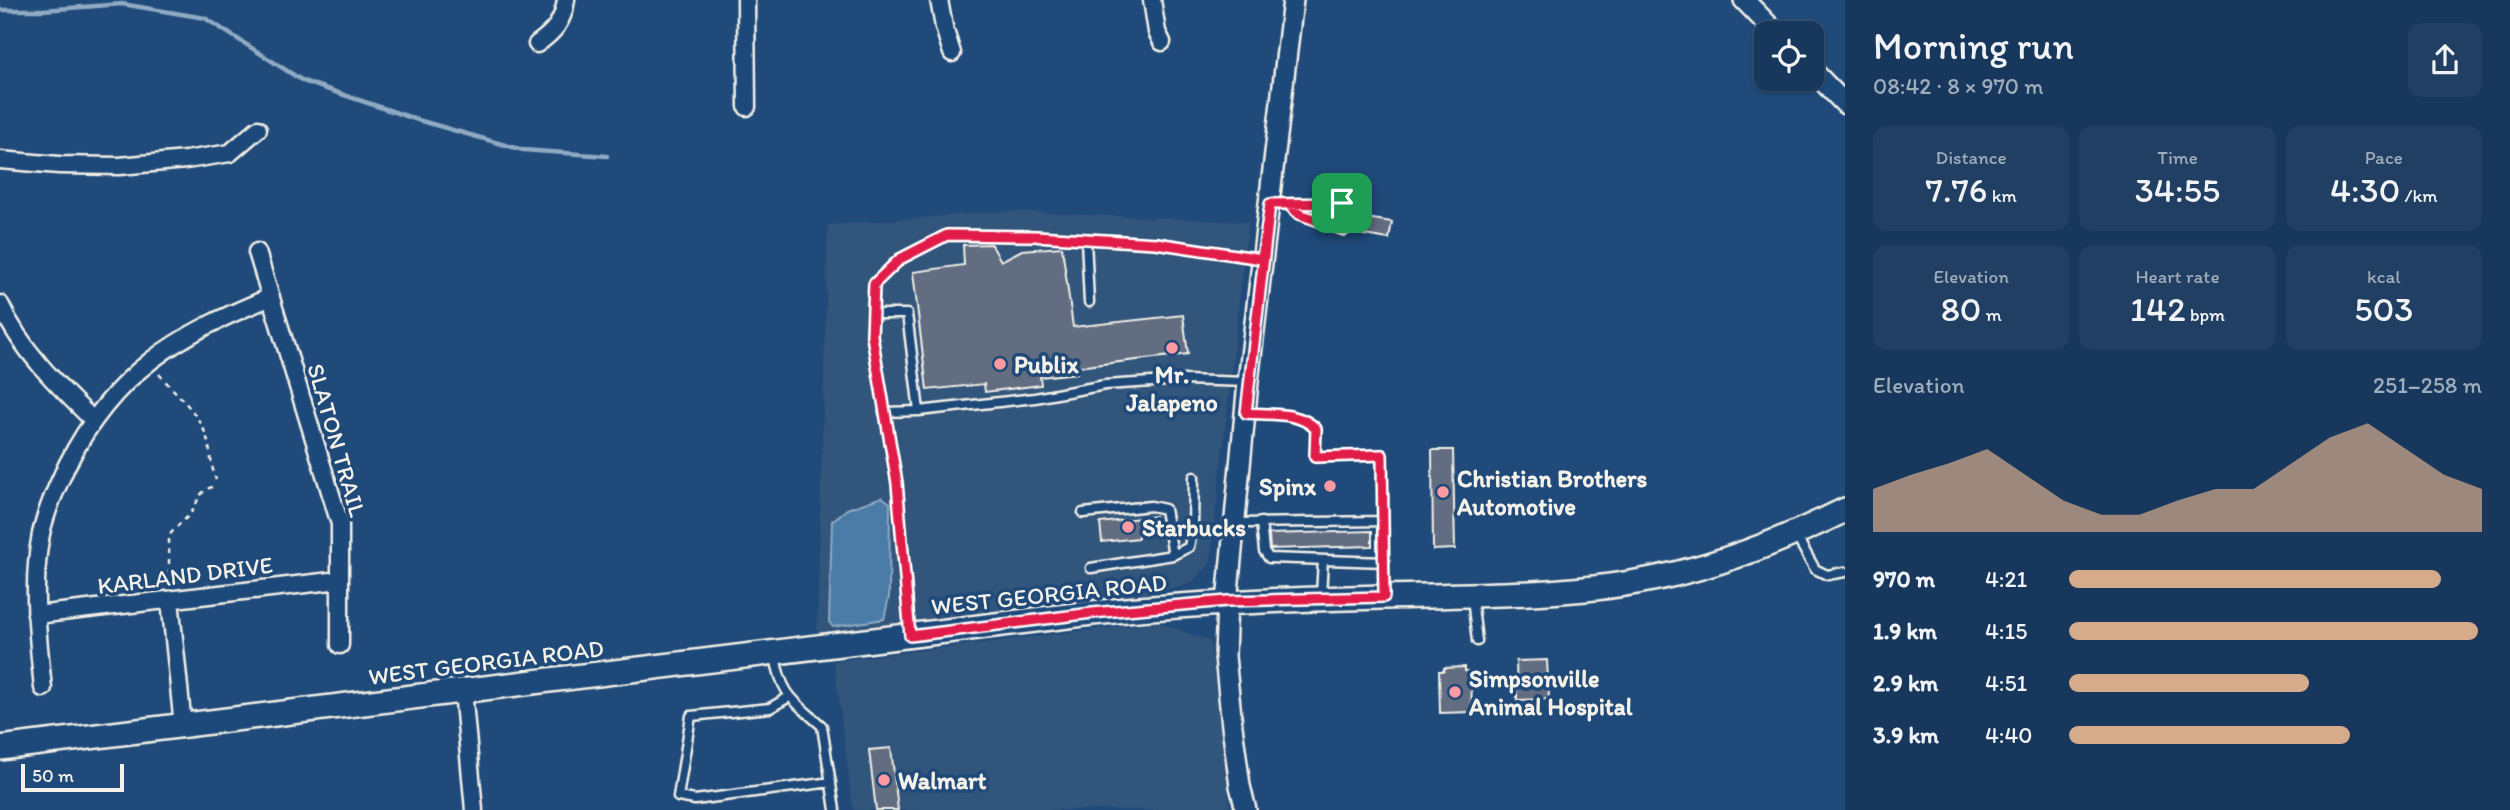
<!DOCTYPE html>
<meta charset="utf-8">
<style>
body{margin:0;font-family:Itim,sans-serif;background:#203f62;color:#f1f3f6;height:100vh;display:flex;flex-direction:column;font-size:26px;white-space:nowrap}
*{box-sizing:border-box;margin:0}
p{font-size:23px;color:#9eacbb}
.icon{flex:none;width:38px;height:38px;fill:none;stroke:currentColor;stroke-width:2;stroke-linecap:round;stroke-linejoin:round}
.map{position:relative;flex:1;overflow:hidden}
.side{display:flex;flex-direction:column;background:#17385c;width:665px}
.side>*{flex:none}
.fabs{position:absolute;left:1754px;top:21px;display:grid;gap:14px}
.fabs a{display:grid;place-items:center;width:70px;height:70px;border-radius:14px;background:#17385c;box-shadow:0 2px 5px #0004,0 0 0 2px #365272;font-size:35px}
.scale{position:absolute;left:21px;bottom:18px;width:103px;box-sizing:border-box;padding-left:7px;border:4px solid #f4f1e8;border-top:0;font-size:19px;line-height:24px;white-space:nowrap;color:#f4f1e8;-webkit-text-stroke:5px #1f4a7a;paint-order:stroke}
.pin{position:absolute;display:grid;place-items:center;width:60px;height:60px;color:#fff;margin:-30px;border-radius:14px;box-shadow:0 4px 10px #0006}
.round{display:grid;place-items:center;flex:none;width:74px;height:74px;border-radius:14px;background:#203f62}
.head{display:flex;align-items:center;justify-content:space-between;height:119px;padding:0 28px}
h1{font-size:38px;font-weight:600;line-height:52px}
.metrics{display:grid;grid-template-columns:repeat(3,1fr);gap:10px;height:119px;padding:7px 28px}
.metrics div{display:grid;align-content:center;border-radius:14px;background:#203f62;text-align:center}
.metrics b{font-size:35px;font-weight:600}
.metrics small{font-size:19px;font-weight:400}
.metrics p{font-size:19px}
.chart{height:196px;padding:14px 28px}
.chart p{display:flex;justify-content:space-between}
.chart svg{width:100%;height:126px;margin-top:7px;fill:#d6ab8b;opacity:.7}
ul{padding:0 28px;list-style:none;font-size:23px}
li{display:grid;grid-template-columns:112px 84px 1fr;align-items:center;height:52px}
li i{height:18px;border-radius:9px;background:#d6ab8b}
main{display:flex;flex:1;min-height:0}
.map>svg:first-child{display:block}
.built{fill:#33547c}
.water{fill:#4b7ba8;stroke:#8faac2;stroke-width:2}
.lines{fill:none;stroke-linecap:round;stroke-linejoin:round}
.stream{stroke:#8faac2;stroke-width:4.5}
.building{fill:#626d82;stroke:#f4f1e8;stroke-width:2}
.service-casing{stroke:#f4f1e8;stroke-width:13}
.minor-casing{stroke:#f4f1e8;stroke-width:21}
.tertiary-casing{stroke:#f4f1e8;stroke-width:24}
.secondary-casing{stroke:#f4f1e8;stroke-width:28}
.path{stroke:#f4f1e8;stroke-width:2.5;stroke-dasharray:5 5;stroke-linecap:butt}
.service{stroke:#1f4a7a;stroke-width:8}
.minor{stroke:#1f4a7a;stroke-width:16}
.tertiary{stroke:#1f4a7a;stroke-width:19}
.secondary{stroke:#1f4a7a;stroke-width:23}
.route-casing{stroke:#fff;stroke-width:14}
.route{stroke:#e11d48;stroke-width:9}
.poi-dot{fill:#ff9aa2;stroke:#1f4a7a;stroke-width:2.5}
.labels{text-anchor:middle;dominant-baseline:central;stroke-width:7;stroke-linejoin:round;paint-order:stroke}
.poi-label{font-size:24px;font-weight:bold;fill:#f4f1e8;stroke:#1f4a7a;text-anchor:start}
.street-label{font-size:24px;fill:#f4f1e8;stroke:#1f4a7a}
</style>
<main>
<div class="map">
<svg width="1845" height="810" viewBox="0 0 1845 810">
<rect width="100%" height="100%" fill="#1f4a7a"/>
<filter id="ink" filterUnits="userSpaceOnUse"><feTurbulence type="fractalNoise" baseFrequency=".0143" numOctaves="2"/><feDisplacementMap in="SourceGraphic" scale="14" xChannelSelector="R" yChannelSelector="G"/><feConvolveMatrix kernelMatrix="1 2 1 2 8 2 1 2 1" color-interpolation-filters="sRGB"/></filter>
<g filter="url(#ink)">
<!-- built -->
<path class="built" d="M1008 211 1248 222 1210 564 1190 584 1155 593 817 634 828 225Z
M1157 622 1210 641 1230 810H853L834 661Z"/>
<!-- water -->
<path class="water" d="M882 497 890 503 889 597 884 619 833 627 829 622 832 521 847 509Z"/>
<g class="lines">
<!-- stream -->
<path class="stream" d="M0 10H43L122 4 205 18 303 81 418 120 523 150 607 156"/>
</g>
<!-- building -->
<path class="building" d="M1360 217 1392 222 1389 239 1358 234Z
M991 244 1001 261 1022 250 1062 247 1073 327 1183 315 1188 354 1077 367V373L1040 377 1041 385 985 392 984 384 927 390 913 272 964 265 963 245Z
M1432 450H1453L1455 549 1433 550Z
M1155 516 1157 532 1138 534V538L1102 542 1100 523Z
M1372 531V546L1270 549 1269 534Z
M1547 660 1549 699 1517 700 1516 661Z
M1465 667V671H1471L1472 712 1440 713 1439 671H1444V668Z
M891 748 898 810H876L869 750Z"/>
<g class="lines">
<!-- service casing -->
<g class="service-casing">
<path id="service" d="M1270 204 1342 203 1351 210 1349 226 1344 230 1299 213 1288 204
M1086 239 1089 302
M873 314H907L919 411
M884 412 919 411 1035 398 1105 385 1184 380 1248 382
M1246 413C1269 415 1300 411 1316 429L1315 457 1382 455 1384 594
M1083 513 1151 506 1165 509 1173 555
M1261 522 1264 551 1269 558 1384 562
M1235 523 1383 521
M1795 534 1815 569 1827 575 1845 572
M1091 568 1173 555 1189 547 1193 526 1194 477
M1321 595 1323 560
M1472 598 1477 641
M910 633 897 483 872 336 874 284 900 259 947 235 1035 236 1156 243 1262 259
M775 656C782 696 793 700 822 726L835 810
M789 697 770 708 691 716 678 797 695 800 831 782"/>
</g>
<!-- minor casing -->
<g class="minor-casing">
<path id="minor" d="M746 0 747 107
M939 0 944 27 952 53
M1152 0 1157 32 1162 42
M537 44C554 32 563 22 566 0
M0 160 59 165 119 166 186 160 230 153 258 129
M257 252 340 524V645
M0 304C21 350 58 386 93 420
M170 600 183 726
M36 615 340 580
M43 688C38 638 31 585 41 534 46 510 57 487 67 465 114 372 177 335 271 297
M463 691 474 810"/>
</g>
<!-- tertiary casing -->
<g class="tertiary-casing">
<path id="tertiary" d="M1744 0 1776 33
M1811 69 1845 104
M1246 810 1240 786 1232 726 1225 656 1227 602 1248 382 1293 0"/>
</g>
<!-- secondary casing -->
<g class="secondary-casing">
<path id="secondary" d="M0 748 1092 613C1189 604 1285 599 1382 597 1475 594 1571 597 1662 577 1726 563 1786 539 1845 510"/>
</g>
<!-- path -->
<path class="path" d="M159 374C176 394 202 415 208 442 211 455 211 467 216 480
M169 584V536C175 527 183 522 190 514 198 504 198 491 212 487"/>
<!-- service -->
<use href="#service" class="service"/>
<!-- minor -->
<use href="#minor" class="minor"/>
<!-- tertiary -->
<use href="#tertiary" class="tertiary"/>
<!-- secondary -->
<use href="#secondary" class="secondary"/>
</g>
</g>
<g class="lines" filter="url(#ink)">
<!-- route casing -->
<g class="route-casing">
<path id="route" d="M1342 203 1270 204 1262 259 1156 243 1035 236 947 235 900 259 874 284 872 336 897 483 910 636 1092 613 1227 601 1384 597 1382 455 1315 457 1316 429C1300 411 1268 415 1246 413L1270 204H1288L1299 214 1344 230 1349 226 1351 210 1342 203"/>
</g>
<!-- route -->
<use href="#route" class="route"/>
</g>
<!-- markers -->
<g class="poi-dot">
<circle cx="1172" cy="348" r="7"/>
<circle cx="1000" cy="364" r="7"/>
<circle cx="1330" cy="486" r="7"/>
<circle cx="1443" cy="492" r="7"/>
<circle cx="1128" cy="527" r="7"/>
<circle cx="1455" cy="692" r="7"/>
<circle cx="884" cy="780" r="7"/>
</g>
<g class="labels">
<!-- poi labels -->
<g class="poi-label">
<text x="1014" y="364">Publix</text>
<text x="1172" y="374" text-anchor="middle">Mr.<tspan x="1172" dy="28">Jalapeno</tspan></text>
<text x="1457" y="478">Christian Brothers<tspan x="1457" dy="28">Automotive</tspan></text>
<text x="1316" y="486" text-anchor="end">Spinx</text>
<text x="1142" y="527">Starbucks</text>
<text x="1469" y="678">Simpsonville<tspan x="1469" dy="28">Animal Hospital</tspan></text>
<text x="898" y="780">Walmart</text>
</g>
<!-- street labels -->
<g class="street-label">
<text transform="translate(337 440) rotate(74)">SLATON TRAIL</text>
<text transform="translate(185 575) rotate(-7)">KARLAND DRIVE</text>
<text transform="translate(1049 594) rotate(-6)">WEST GEORGIA ROAD</text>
<text transform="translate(486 662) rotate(-7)">WEST GEORGIA ROAD</text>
</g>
</g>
</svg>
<div class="fabs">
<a><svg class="icon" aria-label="locate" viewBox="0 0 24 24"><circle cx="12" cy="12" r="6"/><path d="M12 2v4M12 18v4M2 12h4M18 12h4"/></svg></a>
</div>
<div class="scale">50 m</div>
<div class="pin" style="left:1342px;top:203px;background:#1e9e55"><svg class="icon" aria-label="arrive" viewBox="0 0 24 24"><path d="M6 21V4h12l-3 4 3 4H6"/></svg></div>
</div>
<section class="side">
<div class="head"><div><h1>Morning run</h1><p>08:42 · 8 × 970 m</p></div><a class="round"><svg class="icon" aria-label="share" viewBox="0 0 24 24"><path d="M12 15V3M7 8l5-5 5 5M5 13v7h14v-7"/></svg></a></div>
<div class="metrics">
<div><p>Distance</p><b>7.76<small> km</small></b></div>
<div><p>Time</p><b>34:55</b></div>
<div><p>Pace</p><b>4:30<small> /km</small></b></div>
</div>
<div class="metrics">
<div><p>Elevation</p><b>80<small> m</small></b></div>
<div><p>Heart rate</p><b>142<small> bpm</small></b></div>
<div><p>kcal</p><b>503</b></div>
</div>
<div class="chart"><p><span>Elevation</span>251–258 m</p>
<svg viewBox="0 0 160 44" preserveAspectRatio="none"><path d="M0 44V29L10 24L20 20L30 15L40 24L50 33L60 38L70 38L80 33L90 29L100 29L110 20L120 11L130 6L140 15L150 24L160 29V44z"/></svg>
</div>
<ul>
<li><b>970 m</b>4:21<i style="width:90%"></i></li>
<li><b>1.9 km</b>4:15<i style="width:99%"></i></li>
<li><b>2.9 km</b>4:51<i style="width:58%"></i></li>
<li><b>3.9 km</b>4:40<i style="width:68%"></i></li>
</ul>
</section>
</main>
